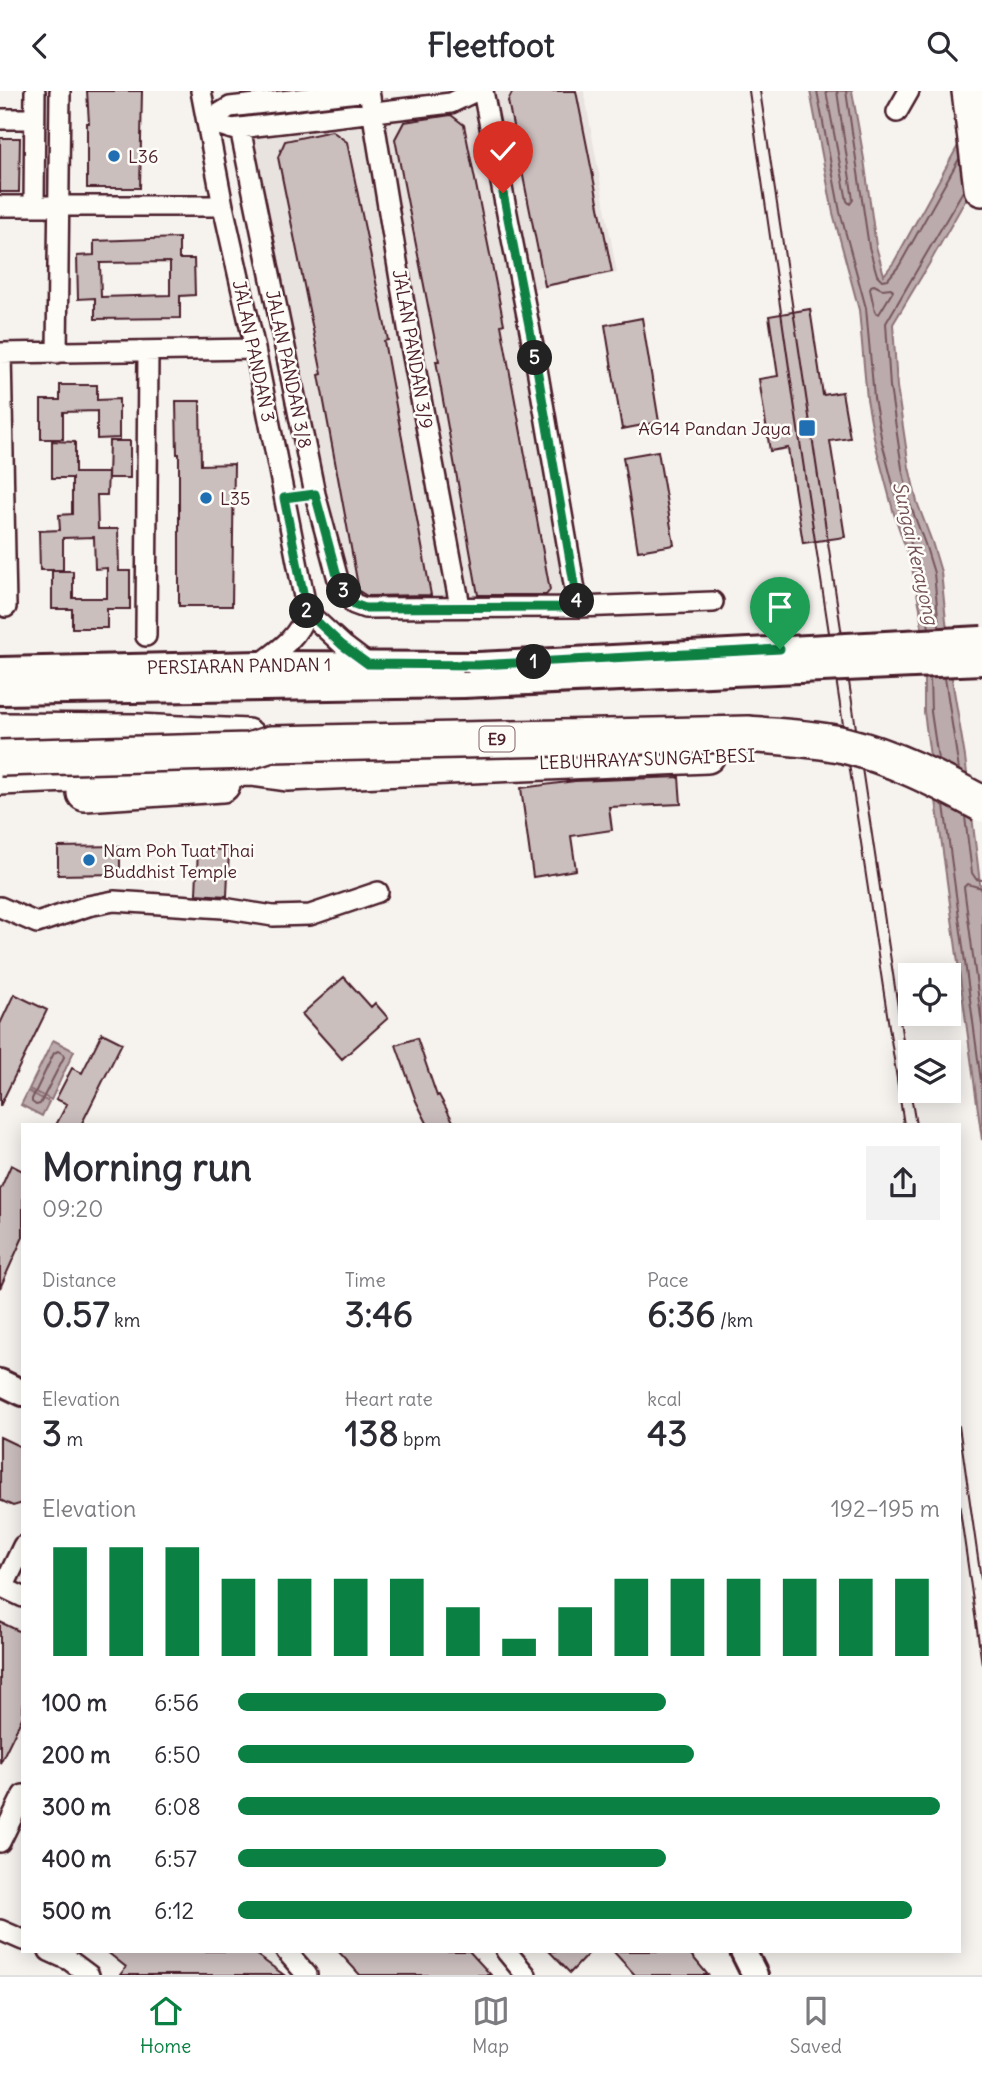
<!DOCTYPE html>
<meta charset="utf-8">
<style>
body{margin:0;font-family:Delius,sans-serif;background:#f2f2f3;color:#2b2b33;height:100vh;display:flex;flex-direction:column;font-size:26px;white-space:nowrap}
*{box-sizing:border-box;margin:0}
p{font-size:23px;color:#7c7c81}
.icon{flex:none;width:38px;height:38px;fill:none;stroke:currentColor;stroke-width:2;stroke-linecap:round;stroke-linejoin:round}
.map{position:relative;flex:1;overflow:hidden}
.details{position:absolute;left:21px;top:1032px;width:940px;height:830px;display:flex;flex-direction:column;background:#fff;border-radius:0px;box-shadow:0 4px 18px #0003}
.details>*{flex:none}
.controls{position:absolute;left:898px;top:872px;display:grid;gap:14px}
.controls a{display:grid;place-items:center;width:63px;height:63px;border-radius:0px;background:#fff;box-shadow:0 4px 18px #0003;font-size:35px}
.pin{position:absolute;display:grid;place-items:center;width:60px;height:60px;color:#fff;margin:-72px -30px;border-radius:50% 50% 50% 0;rotate:-45deg;box-shadow:0 0 7px #0007}
.pin .icon{rotate:45deg}
.km{position:absolute;width:35px;height:35px;margin:-18px;border-radius:50%;background:#222;color:#fff;font-size:19px;line-height:35px;text-align:center}
.round{display:grid;place-items:center;flex:none;width:74px;height:74px;border-radius:0px;background:#f2f2f3}
.head{display:flex;align-items:center;justify-content:space-between;height:119px;padding:0 21px}
h1{font-size:38px;font-weight:700;line-height:52px}
.metrics{display:grid;grid-template-columns:repeat(3,1fr);gap:10px;height:119px;padding:7px 21px}
.metrics div{display:grid;align-content:center}
.metrics b{font-size:35px;font-weight:700}
.metrics small{font-size:19px;font-weight:400}
.metrics p{font-size:19px}
.chart{height:196px;padding:14px 21px}
.chart p{display:flex;justify-content:space-between}
.chart svg{width:100%;height:126px;margin-top:7px;stroke:#0b8043;stroke-width:6}
ul{padding:0 21px;list-style:none;font-size:23px}
li{display:grid;grid-template-columns:112px 84px 1fr;align-items:center;height:52px}
li i{height:18px;border-radius:9px;background:#0b8043}
header{display:flex;justify-content:space-between;align-items:center;height:91px;padding:0 21px;background:#fff;font-size:32px;font-weight:700}
.dock{display:flex;justify-content:space-around;align-items:center;height:98px;border-top:2px solid #e1e1e2;background:#fff;font-size:19px;color:#7c7c81}
.dock a{display:grid;justify-items:center;gap:4px}
.dock .current{color:#0b8043}
.map>svg:first-child{display:block}
.built{fill:#e9e3e0}
.water{fill:#bbabac;stroke:#8e7378;stroke-width:2}
.lines{fill:none;stroke-linecap:round;stroke-linejoin:round}
.shore{stroke:#77575f;stroke-width:2}
.building{fill:#cbbfbe;stroke:#4a1f2b;stroke-width:2;fill-rule:evenodd}
.minor-casing{stroke:#4a1f2b;stroke-width:24}
.tertiary-casing{stroke:#4a1f2b;stroke-width:30}
.motorway-casing{stroke:#4a1f2b;stroke-width:40}
.minor{stroke:#fdfcf7;stroke-width:19}
.tertiary{stroke:#fdfcf7;stroke-width:24}
.motorway{stroke:#fdfcf7;stroke-width:35}
.tram{stroke:#4a1f2b;stroke-width:2}
.tertiary-bridge-casing{stroke:#4a1f2b;stroke-width:30;stroke-linecap:butt}
.motorway-bridge-casing{stroke:#4a1f2b;stroke-width:40;stroke-linecap:butt}
.tertiary-bridge{stroke:#fdfcf7;stroke-width:24}
.motorway-bridge{stroke:#fdfcf7;stroke-width:35}
.route-casing{stroke:#fff;stroke-width:14}
.route{stroke:#0b8043;stroke-width:9}
.poi-dot{fill:#1f6fb2;stroke:#fdfcf7;stroke-width:2.5}
.labels{text-anchor:middle;dominant-baseline:central;stroke-width:5;stroke-linejoin:round;paint-order:stroke}
.shield{fill:#fdfcf7;stroke:#806168;stroke-width:2}
.shield-label{font-size:16px;font-weight:bold;fill:#4a1f2b}
.poi-label{font-size:18px;fill:#4a1f2b;stroke:#fdfcf7;text-anchor:start}
.street-label{font-size:18px;fill:#4a1f2b;stroke:#fdfcf7}
.water-label{font-size:19px;font-style:italic;fill:#725058;stroke:#fdfcf7}
</style>
<header><svg class="icon" aria-label="back" viewBox="0 0 24 24"><path d="M15 5l-7 7 7 7"/></svg>Fleetfoot<svg class="icon" aria-label="search" viewBox="0 0 24 24"><circle cx="10" cy="10" r="6"/><path d="M15 15l6 6"/></svg></header>
<div class="map">
<svg width="982" height="1884" viewBox="0 0 982 1884">
<rect width="100%" height="100%" fill="#f6f3ef"/>
<filter id="ink" filterUnits="userSpaceOnUse"><feTurbulence type="fractalNoise" baseFrequency=".0143" numOctaves="2"/><feDisplacementMap in="SourceGraphic" scale="14" xChannelSelector="R" yChannelSelector="G"/><feConvolveMatrix kernelMatrix="1 2 1 2 8 2 1 2 1" color-interpolation-filters="sRGB"/></filter>
<g filter="url(#ink)">
<!-- built -->
<path class="built" d="M489 0H584L617 182 517 201 570 510 364 511 349 498 338 466 247 43Z"/>
<!-- water -->
<path class="water" d="M810 0H852L864 68 876 155 884 184 894 171 966 40 982 80 929 173 893 233 897 296 909 376 917 411 932 451 941 481 952 588 965 666 982 809V1049L924 621V570L920 517 911 472 894 423 875 352 867 308 859 219 833 122Z
M53 949 74 960 51 1009 29 998Z
M28 1000 49 1011 42 1025 21 1014Z"/>
<g class="lines">
<!-- shore -->
<path class="shore" d="M817 0 840 121 866 217 874 307 882 351 900 421 917 470 929 537
M826 0 847 110 850 113 853 109 837 0
M846 0 869 156 877 184 882 189 888 188 899 175 959 68
M874 194 882 198 891 197 893 200 879 223 875 221 870 198 871 195Z
M939 536 934 482 925 453 910 413 902 377 890 296 886 232 963 100
M930 587 931 621 938 668
M945 587 959 679
M944 714 982 998
M965 726 972 782 976 788 982 789
M982 797 967 793 964 796 982 934
M58 960 63 963 64 966 40 1013 36 1014 32 1011V1008L54 962Z"/>
</g>
<!-- building -->
<path class="building" d="M87 0H142L140 97H87V32H89Z
M513 0H576L612 181 545 195 508 10Z
M451 24 464 34 504 233 501 234 550 499 546 504H478L436 270H439L395 48 404 31Z
M332 40 347 51 388 249 384 250 431 504 367 505 359 500 319 284 322 283 278 66 285 50Z
M0 47H20L19 101H0Z
M179 147V168H194L195 204 180 205V227L95 228V207L78 208 77 165 94 164V150ZM170 171V204L101 206 100 172Z
M810 218 823 304 842 301 850 347 830 350 845 446 803 452 788 357 770 360 759 288 778 285 769 225Z
M642 227 659 331 622 338 605 234Z
M60 294H97V309L119 308V347L97 348V319V320L63 321V348H41V309H60Z
M176 310H200L201 374 234 373 232 515H179V363H177Z
M52 350 75 351V382H108L107 404H97L98 438H118L119 480H130V518H107V537H72V518H52V480H73V507H107V477L95 478 94 446 63 447V479H40L39 440 60 439 59 424 72 423V387H52Z
M109 350H130V387H108Z
M658 360 674 454 638 460 623 366Z
M679 686 681 713 609 716 612 739 571 745 576 779 533 786 521 697 575 690Z
M120 755V783L58 784V756Z
M198 758 229 759 227 805 196 803Z
M344 886 371 916 375 912 388 927 342 968 302 923Z
M14 903 47 919 0 1015V933Z
M102 942 122 952 81 1034H56L67 1013 56 1008 72 977 82 982Z
M417 947 437 1005 439 1004 455 1034H428L416 1010 396 954Z
M11 1074 23 1080V1146L0 1197V1099Z
M0 1346 23 1357V1412L13 1415 0 1409Z
M0 1531 23 1542V1625L0 1672Z
M106 1860H251L284 1884H120L126 1876Z
M338 1860H469L491 1884H360Z
M549 1860H591L570 1882Z
M613 1860H688L708 1884H635Z"/>
<g class="lines">
<!-- minor casing -->
<g class="minor-casing">
<path id="minor" d="M201 0 223 115 255 258 307 521C297 547 282 557 260 573
M369 0 411 255 460 515
M483 0 534 260 578 516
M897 21 909 0
M0 28H34
M207 30 232 38 240 37 451 12 476 0
M207 30 230 16 367 0
M240 37 315 403 339 492 354 513 365 517 578 516 713 511
M0 115H223
M34 115 35 0
M0 262 255 258
M1 262 6 516
M57 262 60 0
M307 521 343 554 368 573
M146 545 148 261
M0 816 37 832 88 815 114 810 223 817 273 825 310 824 378 801
M0 1495 23 1506
M3 1497 23 1455
M0 1751 23 1704
M0 1839 23 1849
M49 1860 69 1869 89 1884
M286 1860 307 1884
M506 1860 526 1884"/>
</g>
<!-- tertiary casing -->
<g class="tertiary-casing">
<path id="tertiary" d="M0 579 260 573 478 574
M0 601 463 594
M0 1291 23 1302
M743 1860 755 1884"/>
</g>
<!-- motorway casing -->
<g class="motorway-casing">
<path id="motorway" d="M970 0 982 97
M0 640 136 641 247 646
M192 679 252 677 287 682 707 664
M0 686 115 681
M85 702 222 693"/>
</g>
<!-- minor -->
<use href="#minor" class="minor"/>
<!-- tertiary -->
<use href="#tertiary" class="tertiary"/>
<!-- motorway -->
<use href="#motorway" class="motorway"/>
<!-- tram -->
<path class="tram" d="M749 0 796 325 904 1034
M760 0 910 996
M910 999 916 1034
M959 1335 982 1495
M959 1412 982 1573"/>
<!-- tertiary-bridge casing -->
<g class="tertiary-bridge-casing">
<path id="tertiary-bridge" d="M478 574 982 548
M463 594 982 571"/>
</g>
<!-- motorway-bridge casing -->
<g class="motorway-bridge-casing">
<path id="motorway-bridge" d="M0 667 249 660 271 653 748 643C780 646 813 647 844 654 893 666 938 689 982 713"/>
</g>
<!-- tertiary-bridge -->
<use href="#tertiary-bridge" class="tertiary-bridge"/>
<!-- motorway-bridge -->
<use href="#motorway-bridge" class="motorway-bridge"/>
</g>
</g>
<g class="lines" filter="url(#ink)">
<!-- route casing -->
<g class="route-casing">
<path id="route" d="M503 102 534 260 578 516 365 517 354 513 339 492 315 403 284 407 307 521 342 554 368 573 478 574 780 558"/>
</g>
<!-- route -->
<use href="#route" class="route"/>
</g>
<!-- markers -->
<g class="poi-dot">
<circle cx="114" cy="65" r="7"/>
<rect x="798" y="328" width="18" height="18" rx="3.5"/>
<circle cx="206" cy="407" r="7"/>
<circle cx="89" cy="769" r="7"/>
</g>
<g class="labels">
<!-- shield labels -->
<rect class="shield" x="479.5" y="635.5" width="35" height="25" rx="5"/>
<g class="shield-label">
<text x="497" y="648">E9</text>
</g>
<!-- poi labels -->
<g class="poi-label">
<text x="128" y="65">L36</text>
<text x="791" y="337" text-anchor="end">AG14 Pandan Jaya</text>
<text x="220" y="407">L35</text>
<text x="103" y="759">Nam Poh Tuat Thai<tspan x="103" dy="21">Buddhist Temple</tspan></text>
</g>
<!-- street labels -->
<g class="street-label">
<text transform="translate(413 258) rotate(80)">JALAN PANDAN 3/9</text>
<text transform="translate(254 260) rotate(78)">JALAN PANDAN 3</text>
<text transform="translate(289 278) rotate(78)">JALAN PANDAN 3/8</text>
<text transform="translate(239 575) rotate(-1)">PERSIARAN PANDAN 1</text>
<text transform="translate(647 668) rotate(-2)">LEBUHRAYA SUNGAI BESI</text>
</g>
<!-- water labels -->
<g class="water-label">
<text transform="translate(916 462) rotate(77)">Sungai Kerayong</text>
</g>
</g>
</svg>
<div class="controls">
<a><svg class="icon" aria-label="locate" viewBox="0 0 24 24"><circle cx="12" cy="12" r="6"/><path d="M12 2v4M12 18v4M2 12h4M18 12h4"/></svg></a>
<a><svg class="icon" aria-label="layers" viewBox="0 0 24 24"><path d="M12 4l9 5-9 5-9-5zM3 14l9 5 9-5"/></svg></a>
</div>
<div class="pin" style="left:780px;top:558px;background:#1e9e55"><svg class="icon" aria-label="arrive" viewBox="0 0 24 24"><path d="M6 21V4h12l-3 4 3 4H6"/></svg></div>
<div class="pin" style="left:503px;top:102px;background:#d93025"><svg class="icon" aria-label="check" viewBox="0 0 24 24"><path d="M5 12l5 5 9-10"/></svg></div>
<b class="km" style="left:534px;top:571px">1</b>
<b class="km" style="left:307px;top:520px">2</b>
<b class="km" style="left:344px;top:500px">3</b>
<b class="km" style="left:577px;top:510px">4</b>
<b class="km" style="left:535px;top:267px">5</b>
<section class="details">
<div class="head"><div><h1>Morning run</h1><p>09:20</p></div><a class="round"><svg class="icon" aria-label="share" viewBox="0 0 24 24"><path d="M12 15V3M7 8l5-5 5 5M5 13v7h14v-7"/></svg></a></div>
<div class="metrics">
<div><p>Distance</p><b>0.57<small> km</small></b></div>
<div><p>Time</p><b>3:46</b></div>
<div><p>Pace</p><b>6:36<small> /km</small></b></div>
</div>
<div class="metrics">
<div><p>Elevation</p><b>3<small> m</small></b></div>
<div><p>Heart rate</p><b>138<small> bpm</small></b></div>
<div><p>kcal</p><b>43</b></div>
</div>
<div class="chart"><p><span>Elevation</span>192–195 m</p>
<svg viewBox="0 0 160 44" preserveAspectRatio="none"><path d="M5 44V6M15 44V6M25 44V6M35 44V17M45 44V17M55 44V17M65 44V17M75 44V27M85 44V38M95 44V27M105 44V17M115 44V17M125 44V17M135 44V17M145 44V17M155 44V17"/></svg>
</div>
<ul>
<li><b>100 m</b>6:56<i style="width:61%"></i></li>
<li><b>200 m</b>6:50<i style="width:65%"></i></li>
<li><b>300 m</b>6:08<i style="width:100%"></i></li>
<li><b>400 m</b>6:57<i style="width:61%"></i></li>
<li><b>500 m</b>6:12<i style="width:96%"></i></li>
</ul>
</section>
</div>
<nav class="dock">
<a class="current"><svg class="icon" aria-label="home" viewBox="0 0 24 24"><path d="M3 11l9-7 9 7M6 9v11h12V9"/></svg>Home</a>
<a><svg class="icon" aria-label="map" viewBox="0 0 24 24"><path d="M3 6l6-2 6 2 6-2v14l-6 2-6-2-6 2zM9 4v14M15 6v14"/></svg>Map</a>
<a><svg class="icon" aria-label="saved" viewBox="0 0 24 24"><path d="M7 4h10v16l-5-4-5 4z"/></svg>Saved</a>
</nav>
